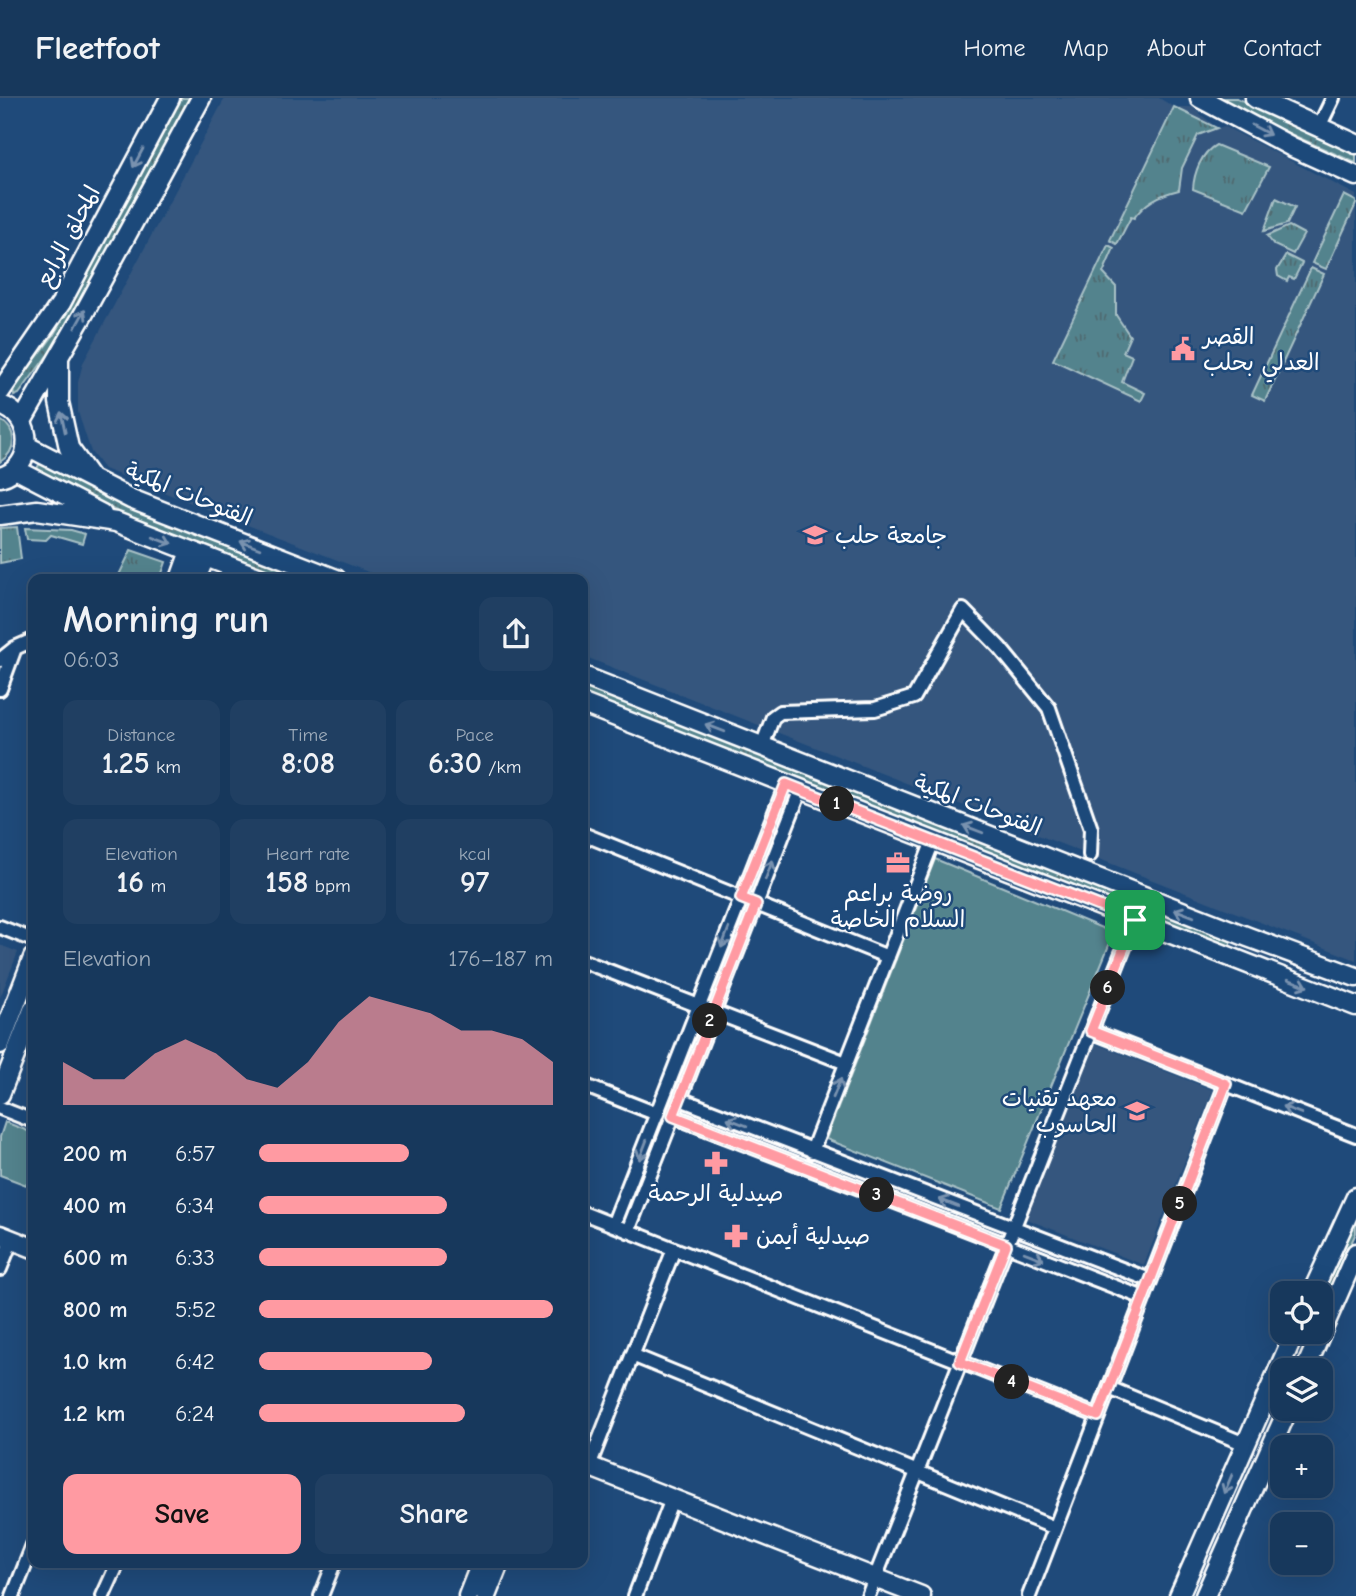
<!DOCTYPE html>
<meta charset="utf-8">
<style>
body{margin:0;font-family:"Comic Neue","Playpen Sans Arabic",sans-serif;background:#203f62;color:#f1f3f6;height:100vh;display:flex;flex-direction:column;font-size:26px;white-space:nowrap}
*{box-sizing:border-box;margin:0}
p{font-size:23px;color:#9eacbb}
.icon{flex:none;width:38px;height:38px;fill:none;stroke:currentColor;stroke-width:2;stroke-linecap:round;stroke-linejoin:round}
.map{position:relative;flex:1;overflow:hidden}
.details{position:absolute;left:28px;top:476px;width:560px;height:994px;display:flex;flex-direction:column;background:#17385c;border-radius:14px;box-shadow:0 7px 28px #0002,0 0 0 2px #365272}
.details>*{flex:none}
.buttons{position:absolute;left:1270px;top:1183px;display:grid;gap:14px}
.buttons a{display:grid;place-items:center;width:63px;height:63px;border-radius:14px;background:#17385c;box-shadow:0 7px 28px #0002,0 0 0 2px #365272;font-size:35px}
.pin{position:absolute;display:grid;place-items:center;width:60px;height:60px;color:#fff;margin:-30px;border-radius:14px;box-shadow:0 4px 10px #0006}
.km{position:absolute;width:35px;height:35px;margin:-18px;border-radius:50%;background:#222;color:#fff;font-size:19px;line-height:35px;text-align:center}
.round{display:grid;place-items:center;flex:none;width:74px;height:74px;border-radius:14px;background:#203f62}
.summary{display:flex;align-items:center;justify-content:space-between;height:119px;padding:0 35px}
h1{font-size:38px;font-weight:600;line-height:52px}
.metrics{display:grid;grid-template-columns:repeat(3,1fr);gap:10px;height:119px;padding:7px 35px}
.metrics div{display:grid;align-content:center;border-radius:14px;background:#203f62;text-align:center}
.metrics b{font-size:30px;font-weight:600}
.metrics small{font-size:19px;font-weight:400}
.metrics p{font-size:19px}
.chart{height:196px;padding:14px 35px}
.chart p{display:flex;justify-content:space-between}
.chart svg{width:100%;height:126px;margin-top:7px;fill:#ff9aa2;opacity:.7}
.primary-button{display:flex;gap:14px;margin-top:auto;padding:14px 35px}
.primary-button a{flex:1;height:80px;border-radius:14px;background:#ff9aa2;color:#111;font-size:28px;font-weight:600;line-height:80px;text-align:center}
.primary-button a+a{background:#203f62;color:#f1f3f6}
ul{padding:0 35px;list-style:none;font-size:23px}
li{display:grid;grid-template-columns:112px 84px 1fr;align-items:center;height:52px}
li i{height:18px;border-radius:9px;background:#ff9aa2}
header{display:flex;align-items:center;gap:42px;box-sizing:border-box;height:98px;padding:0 35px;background:#17385c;border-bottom:2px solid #365272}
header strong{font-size:33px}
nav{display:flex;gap:38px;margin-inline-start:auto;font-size:24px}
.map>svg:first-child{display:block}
.built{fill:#34567e}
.grass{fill:url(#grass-tufts);stroke:#a9c1c6;stroke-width:2}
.park{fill:#53838d;stroke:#a9c1c6;stroke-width:2}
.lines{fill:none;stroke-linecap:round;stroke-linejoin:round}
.street-casing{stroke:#fff;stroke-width:18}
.secondary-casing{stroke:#fff;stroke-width:23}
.street{stroke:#1f4a7a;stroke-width:12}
.secondary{stroke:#1f4a7a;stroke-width:18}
.oneway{stroke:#7992af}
.route-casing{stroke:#fff;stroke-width:14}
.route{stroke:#ff9aa2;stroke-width:9}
.labels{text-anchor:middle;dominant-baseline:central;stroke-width:5;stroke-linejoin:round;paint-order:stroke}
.street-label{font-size:23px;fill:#fff;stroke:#1f4a7a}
.poi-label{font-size:23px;fill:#fff;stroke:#1f4a7a;text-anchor:start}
</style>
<header>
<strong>Fleetfoot</strong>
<nav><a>Home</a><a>Map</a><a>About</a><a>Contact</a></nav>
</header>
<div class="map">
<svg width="1356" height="1498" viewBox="0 0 1356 1498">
<defs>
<pattern id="grass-tufts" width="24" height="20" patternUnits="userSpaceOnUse" patternTransform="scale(1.75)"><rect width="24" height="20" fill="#53838d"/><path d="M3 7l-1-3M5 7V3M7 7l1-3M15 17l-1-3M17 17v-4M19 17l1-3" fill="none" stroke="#506a70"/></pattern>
</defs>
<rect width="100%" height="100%" fill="#1f4a7a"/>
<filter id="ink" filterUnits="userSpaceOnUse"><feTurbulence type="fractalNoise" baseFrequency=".0143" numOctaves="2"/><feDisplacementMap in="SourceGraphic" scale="14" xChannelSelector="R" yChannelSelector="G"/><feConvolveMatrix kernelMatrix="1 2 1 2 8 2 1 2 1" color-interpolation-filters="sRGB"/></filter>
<g filter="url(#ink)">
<!-- built -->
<path class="built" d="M225 0H1159L1174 9H1192L1217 30 1226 29 1356 97V862L583 558V481H386L104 371 91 354 78 314V284L83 265Z
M0 847 18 854 0 900Z
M1096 946 1213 992 1144 1167 1026 1121Z"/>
<!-- grass -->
<path class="grass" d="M181 0H189L76 213 60 240 19 296 14 298 13 291 53 238 69 210Z
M1219 0H1237L1356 56V65L1257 21Z
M1174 9 1217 30 1198 37 1182 70 1179 92C1161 96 1145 104 1134 120L1131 119 1117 146 1110 142Z
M1216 47 1269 69 1246 112 1193 91C1194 75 1201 55 1216 47Z
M1344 97 1356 103V106L1326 171 1312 165Z
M1276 100 1295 109 1287 126 1264 133Z
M1289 128 1304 136 1293 156 1274 147 1267 138Z
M1108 147 1114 150 1103 175 1116 189V217L1130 238 1123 254 1132 258 1122 284 1145 295 1141 303 1053 262Z
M1286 157 1302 165 1294 181 1289 179 1287 183 1278 178 1277 172Z
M1311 170 1324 176 1265 303 1252 297Z
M0 322C18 332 17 353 0 364Z
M40 365 128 409 312 481H289L124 417 36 372Z
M17 429 21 461 0 465V430Z
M25 430 71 432 85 436 82 446 51 437 46 442 27 441Z
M131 452 166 464 160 481H125L118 479Z
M583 588 1232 843 1229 848 583 596Z
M1356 1116V1135L1321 1208V1195Z"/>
<!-- park -->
<path class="park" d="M935 761 1114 835 1001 1110 826 1041Z
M5 1024 33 1035V1078L29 1088 0 1077V1039Z"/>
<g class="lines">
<!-- street casing -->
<g class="street-casing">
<path id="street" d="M1319 29 1333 0
M0 562 15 550 33 542
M0 591 15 550
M762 648 773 619 780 614 875 611 914 599 963 512 1000 550 1049 610 1091 731 1090 757
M583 736 888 859
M0 829 33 842
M583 863 846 965
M1091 933 1356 1037
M583 987 657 1016
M680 1001 1150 1182
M0 1010 33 1023
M673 1018 1144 1200
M812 1053 933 743
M583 1115 1098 1318
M613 1127 786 686
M628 1133 801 691
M0 1171 12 1141
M632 1257 1055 1430
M1109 1290 1245 1346
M589 1368 674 1151
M13 1498 33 1447
M103 1498 118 1465
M321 1498 334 1465
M635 1498 672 1401
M868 1498 1135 822
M1029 1498 1226 986"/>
</g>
<!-- secondary casing -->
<g class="secondary-casing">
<path id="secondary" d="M1200 0 1292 49 1356 78
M1255 0 1356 46
M59 261V304L69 350 90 379
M0 294 61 205 170 0
M0 307C35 317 36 370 0 379
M22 323 83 217 201 0
M27 348 131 401 336 481
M15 371 102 416
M0 417 37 412 116 424 263 481
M180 481 190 453
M196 481 205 459
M583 578 1248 839 1356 879
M583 606 1356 908
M0 946 33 860
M0 996 33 912
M0 1137 33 1150
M1312 1195 1356 1099
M1305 1272 1356 1155
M583 1366 921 1498
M468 1498 481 1465
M486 1498 499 1465
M1179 1498 1295 1234
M1205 1498 1288 1311"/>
</g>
<!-- street -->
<use href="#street" class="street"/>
<!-- secondary -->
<use href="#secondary" class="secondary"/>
</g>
<!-- one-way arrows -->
<defs><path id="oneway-shaft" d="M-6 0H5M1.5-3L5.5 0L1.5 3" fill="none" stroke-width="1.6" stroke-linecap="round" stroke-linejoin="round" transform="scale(1.75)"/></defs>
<g class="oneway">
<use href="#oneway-shaft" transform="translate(1261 32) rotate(28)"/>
<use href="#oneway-shaft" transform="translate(138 60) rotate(118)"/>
<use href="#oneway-shaft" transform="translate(80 221) rotate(-61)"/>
<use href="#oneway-shaft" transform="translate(63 324) rotate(-102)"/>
<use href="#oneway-shaft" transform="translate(162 442) rotate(21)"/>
<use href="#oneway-shaft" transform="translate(250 447) rotate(-159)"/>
<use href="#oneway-shaft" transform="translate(715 630) rotate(-159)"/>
<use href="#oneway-shaft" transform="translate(973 731) rotate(-159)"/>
<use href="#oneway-shaft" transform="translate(769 772) rotate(-69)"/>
<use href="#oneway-shaft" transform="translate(1184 815) rotate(-159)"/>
<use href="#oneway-shaft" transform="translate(725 840) rotate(111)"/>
<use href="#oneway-shaft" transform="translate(1298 885) rotate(21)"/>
<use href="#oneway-shaft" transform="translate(837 990) rotate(-68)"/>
<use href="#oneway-shaft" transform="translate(1292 1012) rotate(-159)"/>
<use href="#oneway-shaft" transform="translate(737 1024) rotate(-159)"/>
<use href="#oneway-shaft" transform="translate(643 1052) rotate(111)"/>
<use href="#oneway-shaft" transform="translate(949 1105) rotate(-159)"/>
<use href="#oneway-shaft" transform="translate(1034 1158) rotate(21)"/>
<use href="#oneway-shaft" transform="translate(1228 1386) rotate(113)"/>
</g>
</g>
<g class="lines" filter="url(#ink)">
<!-- route casing -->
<g class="route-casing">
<path id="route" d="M786 686 1135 822 1091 933 1226 986 1098 1318 960 1264 1006 1147 673 1018 756 806 741 800Z"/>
</g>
<!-- route -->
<use href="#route" class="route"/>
</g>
<!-- icons -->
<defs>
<g id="civic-bare" transform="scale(1.89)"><path d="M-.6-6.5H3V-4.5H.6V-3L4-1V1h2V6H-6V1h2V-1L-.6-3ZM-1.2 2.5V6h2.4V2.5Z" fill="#ff9aa2" stroke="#1f4a7a" stroke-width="2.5" paint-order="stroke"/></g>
<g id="university-bare" transform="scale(1.89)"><path d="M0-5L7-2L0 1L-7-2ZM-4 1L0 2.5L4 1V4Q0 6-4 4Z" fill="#ff9aa2" stroke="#1f4a7a" stroke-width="2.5" paint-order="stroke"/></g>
<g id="office-bare" transform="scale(1.89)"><path d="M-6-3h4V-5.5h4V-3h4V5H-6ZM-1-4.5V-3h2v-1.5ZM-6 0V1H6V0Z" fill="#ff9aa2" stroke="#1f4a7a" stroke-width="2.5" paint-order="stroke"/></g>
<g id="school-bare" transform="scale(1.89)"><path d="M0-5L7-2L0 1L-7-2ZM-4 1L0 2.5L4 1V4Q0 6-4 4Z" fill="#ff9aa2" stroke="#1f4a7a" stroke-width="2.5" paint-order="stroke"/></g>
<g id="pharmacy-bare" transform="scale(1.89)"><path d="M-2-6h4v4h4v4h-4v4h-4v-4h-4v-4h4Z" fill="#ff9aa2" stroke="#1f4a7a" stroke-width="2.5" paint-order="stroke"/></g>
</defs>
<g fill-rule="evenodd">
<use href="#civic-bare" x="1183" y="251"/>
<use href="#university-bare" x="815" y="437"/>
<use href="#office-bare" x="898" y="765"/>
<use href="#school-bare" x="1137" y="1013"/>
<use href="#pharmacy-bare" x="716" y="1065"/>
<use href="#pharmacy-bare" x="736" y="1138"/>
</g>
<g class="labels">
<!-- street labels -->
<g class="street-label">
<text transform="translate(68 138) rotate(-62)">المحلق الرابع</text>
<text transform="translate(189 396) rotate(22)">الفتوحات المكية</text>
<text transform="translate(978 707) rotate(21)">الفتوحات المكية</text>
</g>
<!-- poi labels -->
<g class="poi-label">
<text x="1203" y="238">القصر<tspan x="1203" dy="26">العدلي بحلب</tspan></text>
<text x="835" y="437">جامعة حلب</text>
<text x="898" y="795" text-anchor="middle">روضة براعم<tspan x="898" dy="26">السلام الخاصة</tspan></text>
<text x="1117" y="1000" text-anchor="end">معهد تقنيات<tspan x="1117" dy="26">الحاسوب</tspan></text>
<text x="716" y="1095" text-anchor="middle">صيدلية الرحمة</text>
<text x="756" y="1138">صيدلية أيمن</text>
</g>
</g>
</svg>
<div class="buttons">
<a><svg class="icon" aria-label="locate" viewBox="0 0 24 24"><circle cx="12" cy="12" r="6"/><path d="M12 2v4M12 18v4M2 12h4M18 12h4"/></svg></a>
<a><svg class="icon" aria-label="layers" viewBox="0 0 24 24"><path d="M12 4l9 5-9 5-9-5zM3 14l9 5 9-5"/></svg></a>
<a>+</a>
<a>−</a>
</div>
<div class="pin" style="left:1135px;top:822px;background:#1e9e55"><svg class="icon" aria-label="arrive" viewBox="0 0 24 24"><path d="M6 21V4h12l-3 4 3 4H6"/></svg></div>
<b class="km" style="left:837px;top:706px">1</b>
<b class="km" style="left:710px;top:923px">2</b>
<b class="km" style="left:877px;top:1097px">3</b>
<b class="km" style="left:1012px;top:1284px">4</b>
<b class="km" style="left:1180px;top:1106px">5</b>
<b class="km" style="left:1108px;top:890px">6</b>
<section class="details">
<div class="summary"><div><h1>Morning run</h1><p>06:03</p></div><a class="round"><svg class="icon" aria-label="share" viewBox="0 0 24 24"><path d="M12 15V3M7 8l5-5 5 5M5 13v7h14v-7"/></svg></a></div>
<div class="metrics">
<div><p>Distance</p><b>1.25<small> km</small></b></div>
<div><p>Time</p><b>8:08</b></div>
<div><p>Pace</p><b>6:30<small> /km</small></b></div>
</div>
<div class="metrics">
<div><p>Elevation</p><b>16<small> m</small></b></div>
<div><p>Heart rate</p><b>158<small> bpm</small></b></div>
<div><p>kcal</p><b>97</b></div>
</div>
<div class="chart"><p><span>Elevation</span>176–187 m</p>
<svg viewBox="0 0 160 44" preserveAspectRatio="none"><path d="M0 44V29L10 35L20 35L30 26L40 21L50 26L60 35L70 38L80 29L90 15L100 6L110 9L120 12L130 18L140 18L150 21L160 29V44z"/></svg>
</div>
<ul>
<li><b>200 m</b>6:57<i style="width:51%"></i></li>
<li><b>400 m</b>6:34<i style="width:64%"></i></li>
<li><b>600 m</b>6:33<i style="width:64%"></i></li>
<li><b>800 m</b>5:52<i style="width:100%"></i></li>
<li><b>1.0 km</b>6:42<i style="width:59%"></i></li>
<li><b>1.2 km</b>6:24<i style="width:70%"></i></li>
</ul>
<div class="primary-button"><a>Save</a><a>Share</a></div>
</section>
</div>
